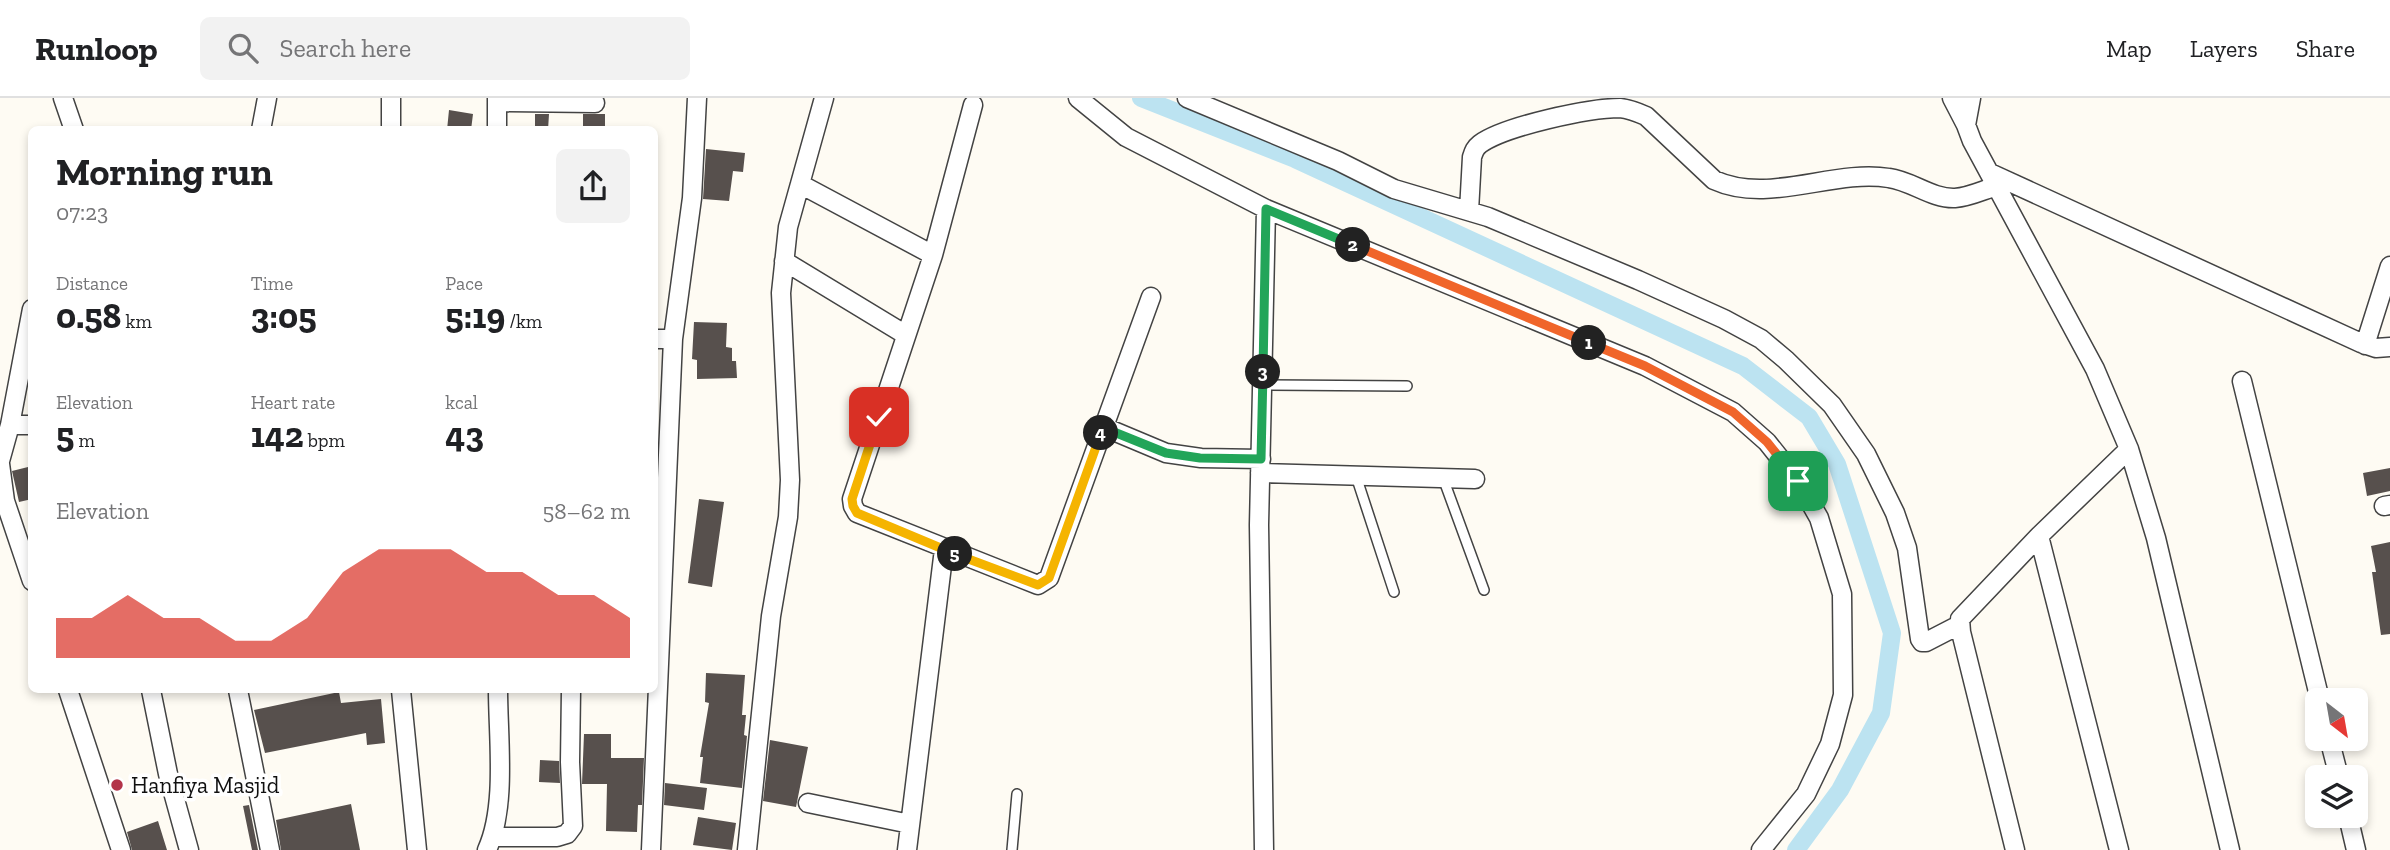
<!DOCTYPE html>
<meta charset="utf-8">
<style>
body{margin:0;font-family:"Zilla Slab",serif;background:#f2f2f2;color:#202124;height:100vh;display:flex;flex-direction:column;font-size:26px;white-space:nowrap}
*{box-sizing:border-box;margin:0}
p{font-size:23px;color:#757577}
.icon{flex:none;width:38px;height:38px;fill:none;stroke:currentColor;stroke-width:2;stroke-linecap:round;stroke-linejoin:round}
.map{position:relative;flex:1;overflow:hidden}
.drawer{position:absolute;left:28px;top:28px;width:630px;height:567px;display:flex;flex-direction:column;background:#fff;border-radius:10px;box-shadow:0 4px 10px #0003}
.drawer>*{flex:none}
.needle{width:46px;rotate:149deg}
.controls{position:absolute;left:2305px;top:590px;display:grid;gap:14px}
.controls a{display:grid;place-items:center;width:63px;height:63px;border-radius:10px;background:#fff;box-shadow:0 4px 10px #0003;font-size:35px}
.pin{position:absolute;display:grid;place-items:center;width:60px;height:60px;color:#fff;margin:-30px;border-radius:14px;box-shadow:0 4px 10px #0006}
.km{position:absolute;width:35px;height:35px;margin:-18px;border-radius:50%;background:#222;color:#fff;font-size:19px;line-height:35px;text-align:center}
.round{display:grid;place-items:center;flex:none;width:74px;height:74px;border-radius:10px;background:#f2f2f2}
.overview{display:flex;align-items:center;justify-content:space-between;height:119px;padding:0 28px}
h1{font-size:38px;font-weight:700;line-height:52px}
.metrics{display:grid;grid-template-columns:repeat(3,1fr);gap:10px;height:119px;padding:7px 28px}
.metrics div{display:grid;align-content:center}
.metrics b{font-size:35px;font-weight:700}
.metrics small{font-size:19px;font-weight:400}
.metrics p{font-size:19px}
.chart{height:196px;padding:14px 28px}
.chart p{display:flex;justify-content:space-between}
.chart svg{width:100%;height:126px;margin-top:7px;fill:#d93025;opacity:.7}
header{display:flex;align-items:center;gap:42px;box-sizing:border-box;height:98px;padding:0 35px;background:#fff;border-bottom:2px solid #e0e0e0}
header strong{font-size:33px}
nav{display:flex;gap:38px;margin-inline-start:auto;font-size:24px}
.search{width:490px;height:63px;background:#f2f2f2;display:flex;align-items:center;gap:18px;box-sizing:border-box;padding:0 24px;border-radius:10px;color:#757577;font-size:26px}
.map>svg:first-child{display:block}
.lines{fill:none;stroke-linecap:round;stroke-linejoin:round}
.canal{stroke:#bce3f1;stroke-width:18}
.building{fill:#57504d}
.lane-casing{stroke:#434343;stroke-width:12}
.street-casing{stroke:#434343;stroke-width:21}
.lane{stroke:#fff;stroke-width:9}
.street{stroke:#fff;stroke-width:18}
.split-1-casing{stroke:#fff;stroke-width:14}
.split-2-casing{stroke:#fff;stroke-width:14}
.split-3-casing{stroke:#fff;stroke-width:14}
.split-4-casing{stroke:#fff;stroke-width:14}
.split-5-casing{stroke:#fff;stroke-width:14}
.split-6-casing{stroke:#fff;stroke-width:14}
.split-1{stroke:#f0652b;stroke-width:9}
.split-2{stroke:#f0652b;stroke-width:9}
.split-3{stroke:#22a559;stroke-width:9}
.split-4{stroke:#22a559;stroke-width:9}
.split-5{stroke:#f5b400;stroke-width:9}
.split-6{stroke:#f5b400;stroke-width:9}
.poi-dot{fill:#b33449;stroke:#fff;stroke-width:2.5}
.labels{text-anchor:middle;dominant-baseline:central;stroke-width:7;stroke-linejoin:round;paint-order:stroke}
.poi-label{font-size:23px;fill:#101010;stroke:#fff;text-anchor:start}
</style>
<header>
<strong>Runloop</strong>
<div class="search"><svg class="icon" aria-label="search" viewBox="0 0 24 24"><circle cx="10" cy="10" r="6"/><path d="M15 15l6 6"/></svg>Search here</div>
<nav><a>Map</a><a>Layers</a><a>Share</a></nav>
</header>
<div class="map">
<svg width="2390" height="752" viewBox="0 0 2390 752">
<rect width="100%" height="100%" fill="#fefbf3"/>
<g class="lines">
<!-- canal -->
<path class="canal" d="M1141 0 1295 61 1743 268 1809 319 1837 366 1892 535 1881 615 1840 692 1796 752"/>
</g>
<!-- building -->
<path class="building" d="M449 12 473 16 471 32H447Z
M535 16H549L548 32H535Z
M583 16H605V32H583Z
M706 51 745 55 743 74 733 73 729 103 703 101Z
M694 224 727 225 726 249 732 250V263H736L737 280 697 281V262L692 261Z
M32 368V401L19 404 12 373Z
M2390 370V393L2367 398 2363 375Z
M699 401 724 404 712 489 688 485Z
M2390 444V536L2381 537 2372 474H2376L2371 448Z
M706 575 745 577 742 617H746L744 637 747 638 742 690 700 685 703 659H700L709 605 705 604Z
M339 594 341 605 381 601 385 645 367 647 366 635 265 655 254 612Z
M584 636H611V660H644L642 707H638L637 734 606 733 607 686H582Z
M770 642 808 649 796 709 763 703Z
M540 662 559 663 560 685 539 684Z
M665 685 707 690 704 712 664 707Z
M351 706 360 752H281L276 722Z
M249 707 258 752H252L243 708Z
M698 719 736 725 732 752 693 747Z
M158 723 167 752H132L127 734Z"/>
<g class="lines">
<!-- lane casing -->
<g class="lane-casing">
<path id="lane" d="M1262 287 1407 288
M1356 378 1394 494
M1443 380 1484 492
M1012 752 1017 696"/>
</g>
<!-- street casing -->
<g class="street-casing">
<path id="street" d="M63 0 74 32
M391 0V32
M1078 0 1126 39 1266 111 1645 268 1733 314 1767 344 1798 383 1819 420 1842 496 1843 597 1830 646 1806 696 1761 752
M1187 0 1338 63 1394 91 1488 119 1638 182 1724 221 1761 241 1786 262 1832 307 1866 356 1895 415 1907 450 1920 541 1922 544H1926L1959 527
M1952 0 1966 27
M1971 0 1966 27 1972 43 2095 271 2129 351 2156 440 2230 752
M497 4 595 5
M973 7 933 157 852 401 853 408 857 415 1038 487 1049 480 1151 199
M261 32 267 0
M497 32V0
M1990 75 2361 245 2376 250 2390 249
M800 86 933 157
M1469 113 1472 59C1474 53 1475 50 1480 46 1505 28 1589 10 1620 10 1630 11 1637 14 1646 18L1714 82C1769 107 1832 71 1889 80 1912 83 1932 101 1955 100 1970 99 1983 92 1997 88
M784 163 906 237
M654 241H673
M2365 247 2390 168
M2242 283 2320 602
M10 327H32
M1104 329 1166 355 1201 360 1261 361
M0 363 10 327 32 211
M0 366 5 403 32 483
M1260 375 1475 381
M2384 408 2390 407
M2039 438 2119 752
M68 592 121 752
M151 592 168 676 189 752
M238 592 270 752
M401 592 417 752
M2329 640 2339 679
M808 705 910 726
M2348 718 2356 752
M493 739H557L567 736 573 728 570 664 571 592
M487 752C507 708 498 640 498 592
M651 752 673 241 692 100 697 0
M747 752 771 518 788 419 790 382 781 195 788 129 824 0
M907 752 944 451
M1264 752 1259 427 1266 111
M2015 752 1961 534 1960 521 2039 438 2129 351"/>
</g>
<!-- lane -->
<use href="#lane" class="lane"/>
<!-- street -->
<use href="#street" class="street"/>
</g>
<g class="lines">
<!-- split-1 casing -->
<g class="split-1-casing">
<path id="split-1" d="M1589 245 1645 268 1733 314 1767 344 1798 383"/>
</g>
<!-- split-2 casing -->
<g class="split-2-casing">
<path id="split-2" d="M1353 147 1589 245"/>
</g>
<!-- split-3 casing -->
<g class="split-3-casing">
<path id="split-3" d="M1263 274 1266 111 1353 147"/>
</g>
<!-- split-4 casing -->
<g class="split-4-casing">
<path id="split-4" d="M1101 335 1104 330 1166 355 1200 360 1261 361 1263 274"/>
</g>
<!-- split-5 casing -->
<g class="split-5-casing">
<path id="split-5" d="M955 456 1038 487 1049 480 1101 335"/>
</g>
<!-- split-6 casing -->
<g class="split-6-casing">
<path id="split-6" d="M879 319 852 401 853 408 857 415 955 456"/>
</g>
<!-- split-1 -->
<use href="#split-1" class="split-1"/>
<!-- split-2 -->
<use href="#split-2" class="split-2"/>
<!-- split-3 -->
<use href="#split-3" class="split-3"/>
<!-- split-4 -->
<use href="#split-4" class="split-4"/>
<!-- split-5 -->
<use href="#split-5" class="split-5"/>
<!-- split-6 -->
<use href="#split-6" class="split-6"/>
</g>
<!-- markers -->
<circle class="poi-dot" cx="117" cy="687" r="7"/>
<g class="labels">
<!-- poi labels -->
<g class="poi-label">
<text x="131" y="687">Hanfiya Masjid</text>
</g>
</g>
</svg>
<div class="controls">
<a><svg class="needle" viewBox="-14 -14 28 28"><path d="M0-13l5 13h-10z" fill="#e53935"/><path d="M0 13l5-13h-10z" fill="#757577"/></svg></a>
<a><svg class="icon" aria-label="layers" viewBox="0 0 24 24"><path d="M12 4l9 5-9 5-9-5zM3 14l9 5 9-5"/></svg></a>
</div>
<div class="pin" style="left:1798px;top:383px;background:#1e9e55"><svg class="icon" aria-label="arrive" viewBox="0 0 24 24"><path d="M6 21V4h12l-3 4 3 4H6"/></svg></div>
<div class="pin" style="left:879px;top:319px;background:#d93025"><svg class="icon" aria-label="check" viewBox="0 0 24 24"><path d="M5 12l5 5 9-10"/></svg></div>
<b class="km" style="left:1589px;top:245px">1</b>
<b class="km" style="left:1353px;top:147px">2</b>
<b class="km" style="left:1263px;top:274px">3</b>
<b class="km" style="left:1101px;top:335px">4</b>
<b class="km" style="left:955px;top:456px">5</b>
<section class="drawer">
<div class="overview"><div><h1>Morning run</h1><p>07:23</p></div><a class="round"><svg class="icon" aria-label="share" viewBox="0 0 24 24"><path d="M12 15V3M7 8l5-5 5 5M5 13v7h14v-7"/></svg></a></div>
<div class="metrics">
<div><p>Distance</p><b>0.58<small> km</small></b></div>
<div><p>Time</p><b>3:05</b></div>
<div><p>Pace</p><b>5:19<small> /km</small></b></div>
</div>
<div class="metrics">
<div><p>Elevation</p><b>5<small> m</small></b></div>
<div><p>Heart rate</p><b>142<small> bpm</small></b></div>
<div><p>kcal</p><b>43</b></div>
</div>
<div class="chart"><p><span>Elevation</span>58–62 m</p>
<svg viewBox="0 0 160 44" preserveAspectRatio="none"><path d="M0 44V30L10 30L20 22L30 30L40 30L50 38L60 38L70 30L80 14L90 6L100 6L110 6L120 14L130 14L140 22L150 22L160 30V44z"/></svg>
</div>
</section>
</div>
